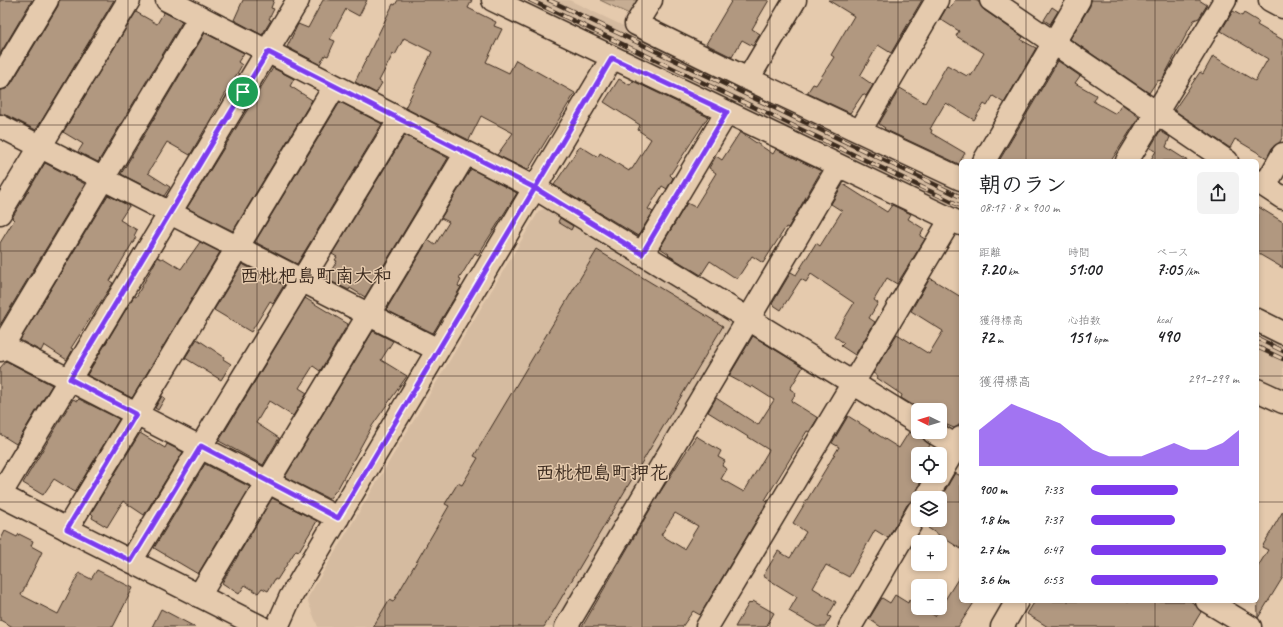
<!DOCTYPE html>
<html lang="ja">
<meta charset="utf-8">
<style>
body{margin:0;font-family:Caveat,"Klee One",sans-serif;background:#f2f2f2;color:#202124;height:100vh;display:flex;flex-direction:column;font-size:15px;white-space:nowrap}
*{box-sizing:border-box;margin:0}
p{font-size:13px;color:#757577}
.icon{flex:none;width:22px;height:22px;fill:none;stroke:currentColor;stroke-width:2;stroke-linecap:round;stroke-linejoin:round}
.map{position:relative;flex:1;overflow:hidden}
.panel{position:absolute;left:959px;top:159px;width:300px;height:444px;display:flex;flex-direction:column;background:#fff;border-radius:6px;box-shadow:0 2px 6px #0003}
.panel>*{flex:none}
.needle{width:26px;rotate:275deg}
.buttons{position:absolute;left:911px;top:403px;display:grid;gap:8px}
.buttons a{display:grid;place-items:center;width:36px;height:36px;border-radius:6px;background:#fff;box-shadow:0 2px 6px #0003;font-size:20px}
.pin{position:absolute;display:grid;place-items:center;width:34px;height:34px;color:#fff;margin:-17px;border:2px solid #fff;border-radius:50%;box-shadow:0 1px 4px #0007}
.round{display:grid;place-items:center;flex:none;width:42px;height:42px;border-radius:6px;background:#f2f2f2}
.headline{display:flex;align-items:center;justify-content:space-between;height:68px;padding:0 20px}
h1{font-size:22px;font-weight:700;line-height:30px}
.metrics{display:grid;grid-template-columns:repeat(3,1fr);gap:6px;height:68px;padding:4px 20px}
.metrics div{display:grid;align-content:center}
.metrics b{font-size:17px;font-weight:700}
.metrics small{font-size:11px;font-weight:400}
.metrics p{font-size:11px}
.chart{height:112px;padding:8px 20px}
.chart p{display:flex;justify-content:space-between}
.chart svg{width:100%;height:72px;margin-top:4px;fill:#7c3aed;opacity:.7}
ul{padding:0 20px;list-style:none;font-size:13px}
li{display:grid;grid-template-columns:64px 48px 1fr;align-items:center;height:30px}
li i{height:10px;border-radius:5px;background:#7c3aed}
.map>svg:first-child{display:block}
.built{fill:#d5bba0}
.green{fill:#c6ad93;stroke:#806c58}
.building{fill:#b19880;stroke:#3b2a1e;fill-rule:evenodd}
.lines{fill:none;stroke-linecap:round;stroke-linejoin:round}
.minor-casing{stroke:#3b2a1e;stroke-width:25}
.major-casing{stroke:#3b2a1e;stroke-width:25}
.minor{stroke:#e5caad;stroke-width:22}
.major{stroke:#e5caad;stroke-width:22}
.rail-casing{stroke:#3b2a1e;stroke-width:4.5}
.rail{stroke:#e5caad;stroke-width:3;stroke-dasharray:9;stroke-linecap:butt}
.route-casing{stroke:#fff;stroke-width:8}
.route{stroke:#7c3aed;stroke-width:5}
.grid{fill:none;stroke:#3b2a1e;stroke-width:1;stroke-opacity:0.55}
.labels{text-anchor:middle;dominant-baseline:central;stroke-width:3;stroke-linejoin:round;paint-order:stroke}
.quarter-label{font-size:19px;font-weight:bold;fill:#3b2a1e;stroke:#e5caad}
</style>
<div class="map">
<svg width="1283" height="627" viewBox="0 0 1283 627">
<rect width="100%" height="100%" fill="#e5caad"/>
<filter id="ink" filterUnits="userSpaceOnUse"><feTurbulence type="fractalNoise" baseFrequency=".025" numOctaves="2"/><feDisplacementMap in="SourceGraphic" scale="8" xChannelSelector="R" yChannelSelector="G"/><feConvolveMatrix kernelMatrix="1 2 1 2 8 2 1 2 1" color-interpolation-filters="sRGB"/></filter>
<g filter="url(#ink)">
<!-- built -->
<path class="built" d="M509 0H569L961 187V193L951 211Z
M546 208 729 320 731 328 554 627H318L307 599 539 211Z
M1257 327 1283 340V395L1257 382Z"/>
<!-- green -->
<path class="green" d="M600 0H642L634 13 629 14Z"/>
<!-- building -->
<path class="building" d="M0 0H32L0 54Z
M59 0H114L36 130 8 116 0 114V90L6 89 11 84 58 6Z
M243 0H274L271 8 274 9 269 19 271 20 262 35 234 20Z
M323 0H367L359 16 346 9 330 39 335 41 328 56 325 55 320 64 287 47 298 24 308 28Z
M398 0H472L468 8 496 22 494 26 502 29 486 62 509 73 516 60 575 93 528 170 497 155 513 133 481 116 469 140 405 108 432 52 404 38 395 55 393 54 379 81 382 83 376 93 355 82 393 4 395 5Z
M732 0H769L752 29 760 34 753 46 742 40 732 57 706 44Z
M828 0H922L891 53 878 45 860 76 873 85 866 96 863 94 850 113 807 93 813 84 816 85 834 57 831 55 854 16Z
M955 0H975L979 2 984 10 1023 37 1021 40 1036 48 1004 103 993 96 987 106 984 104 974 120 946 103 944 105 930 129 932 130 931 133 965 153 961 160V165L884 129 885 128 879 124 900 88 925 103 947 65 967 76 968 74 971 76 984 53 956 36 959 31 940 19 947 7 950 8Z
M1091 0H1199L1207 5 1199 18 1194 20 1162 80 1157 81 1149 93 1070 39 1090 6Z
M1052 7 1058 11 1050 24 1044 20Z
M1233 11 1242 16 1244 13 1259 22 1257 25 1283 40V136L1280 142 1272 148 1267 158 1235 139 1230 148 1174 110 1200 72 1203 74 1213 56 1255 81 1268 59 1221 31Z
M136 12 157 24 164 12 182 22 98 162 78 152 83 144 63 132Z
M205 33 244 53 238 62 242 65 190 155 167 142 148 173 170 187 164 196 121 174Z
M1058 61 1080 76 1075 83 1096 95 1093 101 1116 114 1122 104 1139 117 1111 161H999Z
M273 68 294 79 290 86 312 100 233 231 187 208Z
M619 79 630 85 633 81 708 117 670 175 673 178 667 189 662 186 648 209 653 212 638 236 554 185 580 146 598 157 600 153 629 171 630 169H632L651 139 638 130 640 125 604 102Z
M340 102 382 124 297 264 255 242Z
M1160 131 1170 137 1166 147 1188 161H1150L1156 151 1150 148Z
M740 132 773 154 776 149 821 171 788 228 786 227 763 263 752 256 737 279 710 261 701 275 668 255 669 254 660 248 687 203 695 207 716 173 709 168 716 156 722 160Z
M405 135 448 158 365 297 350 288 349 290 326 279 337 261 335 260 337 257 332 254Z
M45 163 85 184 0 325V243L14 220 12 218Z
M471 169 517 193 478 255 475 253 459 279 461 280 458 286 461 287 433 333 386 310 428 240 435 245 449 222 441 218Z
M843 184 887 212 892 205 911 214 908 219 924 229 920 236 925 239 897 284 887 278 874 300 878 303 869 318 875 322 855 355 841 346 844 343 834 336 854 303 811 274 806 282 801 279 781 310 772 304 791 272 796 275 816 243 820 246 842 211 831 204Z
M108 195 129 206 120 220 137 230 134 236 136 237 110 281 113 283 71 348 73 349 67 360 44 345 41 351 20 340Z
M1257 206 1283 222V268L1257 253Z
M560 218 573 226 571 230 558 222Z
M200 242 220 252 132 398 87 375 134 296 136 297 158 257 161 259 163 258 181 269Z
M597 250 723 326 544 627H373L389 600 393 602 449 506 445 504 458 483 462 485 478 458 474 456Z
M242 264 284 285 273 303 270 301 251 332 214 310Z
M930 278 961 297V422L958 426 954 428 940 422V410H921L901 398 902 395 877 378 878 376 873 373 897 334 929 354 943 331 911 311Z
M305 298 348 324 320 371 313 366 299 388 307 393 293 416 269 401 256 423 279 438 263 465 219 441Z
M373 331 393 341 381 360 407 376 372 426 338 488 329 499 285 477Z
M753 336 803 367 790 389 796 393 791 401 818 418 809 432 807 431 765 500 768 501 700 615 693 611 682 627H582L659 494 696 436 721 451 718 457 725 461 722 466 727 469 721 479 744 492 769 450 708 412 716 398 758 425 774 400 752 386 751 388 729 376ZM675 513 698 526 684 549 661 535Z
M197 339 224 357 223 359 231 364 221 380 185 358Z
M6 361 52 385 16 444 0 434V368Z
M162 396 165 398 158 410 155 408Z
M73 399 77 401 79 399 119 419 75 492 54 479 43 495 23 483Z
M848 416 899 448 909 432 917 435H921L922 438 930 445 925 454H918V466L916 470 918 471V476H924L915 492 914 500 907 505 888 538 875 530 849 577 826 565 813 588 836 602 828 616 831 617 825 627H817L789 611 797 597 763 576 778 551 790 558 806 532 793 523 839 447 832 443Z
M140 433 165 448 167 444 183 452 144 515 123 501 107 527 92 518 93 515 91 513Z
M205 464 250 487 198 574 154 548Z
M955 473 961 476V549L928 528 930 526 925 523 927 520H940V499Z
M272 498 317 521 299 551 296 550 277 580 275 579 268 591 262 588 258 593 245 585 239 594 222 583Z
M1283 511V577L1258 618 1257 568 1268 550 1262 547Z
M5 531 17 537 19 534 33 541 31 546 42 552 21 595 58 614 79 573 91 579 97 570 133 588 113 627H13L0 620V541Z
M961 574V601H975L958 627H881L869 619 882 598 890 603 895 595 908 603 909 600 918 606V608H922L935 616Z
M753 601 774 613 766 627H735L749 603 750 604Z
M1035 601H1190L1195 604 1201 612 1192 627H1048L1027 614Z
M161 609 195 627H152Z"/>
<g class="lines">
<!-- minor casing -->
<g class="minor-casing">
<path id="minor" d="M167 0 535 188 918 423
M493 0 961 224
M651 0 636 24 748 79 961 179
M991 0 1227 161
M1270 0 1283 7
M0 78 47 0
M748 79 795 0
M0 126 438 350
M860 131 937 0
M984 161 1079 0
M1127 161 1225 0
M1257 181 1283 198
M1265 186 1283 154
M0 213 129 0
M642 254 727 112
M1257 320 1283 333
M0 344 338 518
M0 350 200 17
M1257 390 1283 402
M933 432 961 449
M940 474 961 438
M0 495 298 0
M926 498 939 476
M67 529 335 86
M131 561 400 119
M199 596 466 153
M1207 601 1250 627
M277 627 290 598 612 58
M566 627 839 166
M707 627 951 219
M850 627 918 511
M1002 627 1017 601"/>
</g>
<!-- major casing -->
<g class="major-casing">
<path id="major" d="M0 495 261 627"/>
</g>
<!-- minor -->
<use href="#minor" class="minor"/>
<!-- major -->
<use href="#major" class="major"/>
<!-- rail casing -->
<g class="rail-casing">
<path id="rail" d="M530 0 961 206
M549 0 961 197
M1257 338 1283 351
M1257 347 1283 359"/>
</g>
<!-- rail -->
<use href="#rail" class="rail"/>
</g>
</g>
<g class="lines" filter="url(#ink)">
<!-- route casing -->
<g class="route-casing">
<path id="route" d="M243 92 70 379 136 414 67 529 131 561 201 446 338 518 535 188 642 254 727 112 612 58 535 188 268 52 243 92"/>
</g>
<!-- route -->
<use href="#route" class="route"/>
</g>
<!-- grid -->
<path class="grid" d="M128 0V627M257 0V627M385 0V627M513 0V627M642 0V627M770 0V627M898 0V627M1026 0V161M1155 0V161M0 125H1283M0 251H961M1257 251H1283M0 376H961M1257 376H1283M0 502H918M940 502H961M1257 502H1283M1026 601V627M1155 601V627"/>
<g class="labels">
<!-- quarter labels -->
<g class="quarter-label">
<text x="316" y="276">西枇杷島町南大和</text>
<text x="602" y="473">西枇杷島町押花</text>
</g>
</g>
</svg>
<div class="buttons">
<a><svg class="needle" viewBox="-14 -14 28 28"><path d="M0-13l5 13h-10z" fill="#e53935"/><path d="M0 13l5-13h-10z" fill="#757577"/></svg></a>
<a><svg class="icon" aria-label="locate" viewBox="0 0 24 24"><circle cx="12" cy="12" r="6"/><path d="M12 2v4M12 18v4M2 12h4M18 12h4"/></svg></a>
<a><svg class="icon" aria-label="layers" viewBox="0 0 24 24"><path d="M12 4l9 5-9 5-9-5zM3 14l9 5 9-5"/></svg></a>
<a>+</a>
<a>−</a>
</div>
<div class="pin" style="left:243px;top:92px;background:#1e9e55"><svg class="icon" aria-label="arrive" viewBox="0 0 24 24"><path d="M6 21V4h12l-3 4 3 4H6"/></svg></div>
<section class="panel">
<div class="headline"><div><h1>朝のラン</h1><p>08:17 · 8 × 900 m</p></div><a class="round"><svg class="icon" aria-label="share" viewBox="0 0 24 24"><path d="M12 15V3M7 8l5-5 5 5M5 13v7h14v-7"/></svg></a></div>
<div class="metrics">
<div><p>距離</p><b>7.20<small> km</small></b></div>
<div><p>時間</p><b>51:00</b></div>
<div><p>ペース</p><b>7:05<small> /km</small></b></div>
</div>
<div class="metrics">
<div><p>獲得標高</p><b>72<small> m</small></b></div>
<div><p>心拍数</p><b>151<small> bpm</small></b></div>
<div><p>kcal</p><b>490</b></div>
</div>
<div class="chart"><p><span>獲得標高</span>291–299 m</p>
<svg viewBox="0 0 160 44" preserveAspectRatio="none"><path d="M0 44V22L10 14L20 6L30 10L40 14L50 18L60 26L70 34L80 38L90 38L100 38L110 34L120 30L130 34L140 34L150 30L160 22V44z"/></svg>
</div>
<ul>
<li><b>900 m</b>7:33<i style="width:59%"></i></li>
<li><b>1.8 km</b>7:37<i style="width:57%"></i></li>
<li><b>2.7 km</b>6:47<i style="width:91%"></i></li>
<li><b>3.6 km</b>6:53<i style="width:86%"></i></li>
</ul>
</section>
</div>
